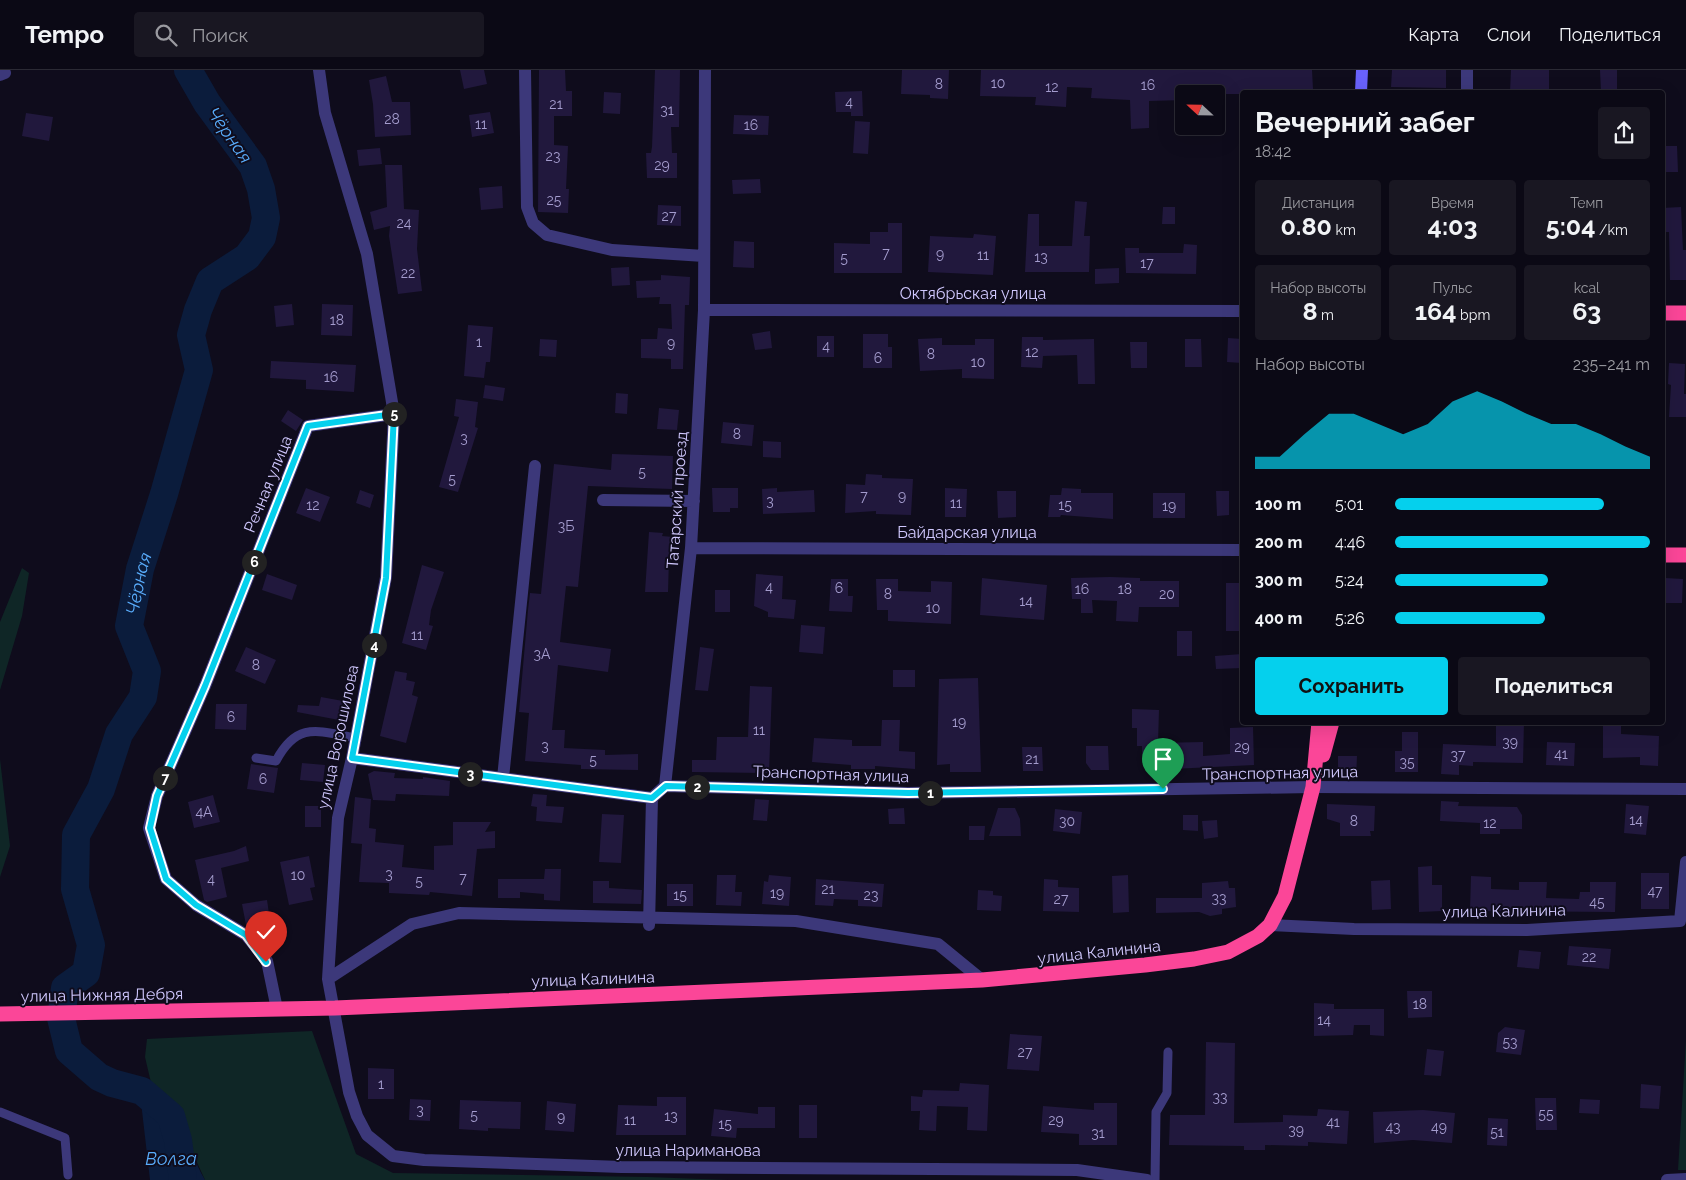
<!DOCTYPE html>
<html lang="ru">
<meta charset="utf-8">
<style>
body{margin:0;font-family:Raleway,sans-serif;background:#191722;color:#f1f3f6;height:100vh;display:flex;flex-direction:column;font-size:19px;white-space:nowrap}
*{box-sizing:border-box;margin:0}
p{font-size:16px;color:#9a9aa0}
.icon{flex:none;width:28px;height:28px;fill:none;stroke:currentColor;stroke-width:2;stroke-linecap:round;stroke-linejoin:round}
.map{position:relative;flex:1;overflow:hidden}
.panel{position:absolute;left:1240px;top:20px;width:425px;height:635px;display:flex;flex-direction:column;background:#0b0915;border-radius:5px;box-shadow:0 5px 20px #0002,0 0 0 1px #2b2a34}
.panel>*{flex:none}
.needle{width:32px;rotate:292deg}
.controls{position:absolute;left:1175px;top:15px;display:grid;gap:10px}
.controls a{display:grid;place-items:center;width:50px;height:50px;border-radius:5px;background:#0b0915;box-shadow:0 5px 20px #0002,0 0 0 1px #2b2a34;font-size:25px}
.pin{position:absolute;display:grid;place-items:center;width:42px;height:42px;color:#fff;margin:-51px -21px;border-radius:50% 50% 50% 0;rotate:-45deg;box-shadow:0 0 5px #0007}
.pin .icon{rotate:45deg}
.km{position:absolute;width:25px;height:25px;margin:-12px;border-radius:50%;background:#222;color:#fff;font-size:14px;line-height:25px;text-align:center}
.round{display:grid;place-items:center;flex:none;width:52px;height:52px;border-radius:5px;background:#191722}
.head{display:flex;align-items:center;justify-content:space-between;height:85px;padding:0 15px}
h1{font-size:28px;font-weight:700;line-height:38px}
.figures{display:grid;grid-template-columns:repeat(3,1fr);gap:8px;height:85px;padding:5px 15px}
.figures div{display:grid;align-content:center;border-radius:5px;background:#191722;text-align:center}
.figures b{font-size:25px;font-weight:700}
.figures small{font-size:14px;font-weight:400}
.figures p{font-size:14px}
.chart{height:140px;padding:10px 15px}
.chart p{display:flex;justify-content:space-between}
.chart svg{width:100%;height:90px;margin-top:5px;fill:#05d0ed;opacity:.7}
.primary-button{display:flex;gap:10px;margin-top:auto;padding:10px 15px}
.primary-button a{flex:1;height:58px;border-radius:5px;background:#05d0ed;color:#111;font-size:20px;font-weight:700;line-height:58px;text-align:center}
.primary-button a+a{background:#191722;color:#f1f3f6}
ul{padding:0 15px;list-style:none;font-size:16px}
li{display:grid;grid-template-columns:80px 60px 1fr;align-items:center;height:38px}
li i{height:12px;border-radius:6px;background:#05d0ed}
header{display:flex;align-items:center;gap:30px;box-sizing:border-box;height:70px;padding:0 25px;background:#0b0915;border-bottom:1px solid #2b2a34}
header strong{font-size:24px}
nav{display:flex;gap:28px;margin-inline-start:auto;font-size:18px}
.search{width:350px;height:45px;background:#191722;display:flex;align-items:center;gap:12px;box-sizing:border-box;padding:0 18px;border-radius:5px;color:#9a9aa0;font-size:19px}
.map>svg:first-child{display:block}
.green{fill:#0f2626}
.water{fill:#0b1c3c}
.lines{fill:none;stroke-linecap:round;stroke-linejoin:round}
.river{stroke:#0b1c3c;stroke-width:28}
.building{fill:#21183d}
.lane{stroke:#3c387a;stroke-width:9}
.street{stroke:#3c387a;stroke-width:12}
.secondary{stroke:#6962fb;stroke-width:12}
.highway{stroke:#fb4698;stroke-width:15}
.route-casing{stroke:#fff;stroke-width:10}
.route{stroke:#05d0ed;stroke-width:6}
.labels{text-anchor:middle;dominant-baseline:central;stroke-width:4;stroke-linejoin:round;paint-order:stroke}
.number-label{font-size:14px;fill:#a49cce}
.street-label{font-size:16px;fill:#d0c8fe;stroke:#0f0c1c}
.water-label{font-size:18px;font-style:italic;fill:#59acfb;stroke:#0f0c1c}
</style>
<header>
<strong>Tempo</strong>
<div class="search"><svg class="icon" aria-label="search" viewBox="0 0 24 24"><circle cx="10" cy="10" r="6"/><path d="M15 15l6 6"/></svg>Поиск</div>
<nav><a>Карта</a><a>Слои</a><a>Поделиться</a></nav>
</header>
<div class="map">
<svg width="1686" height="1110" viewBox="0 0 1686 1110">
<rect width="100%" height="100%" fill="#0f0c1c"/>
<!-- green -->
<path class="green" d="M22 498 29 503 22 546 0 620V552Z
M0 689 10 776 0 807Z
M312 961 356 1084 393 1103 648 1107 728 1110H205L177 1048 167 1032 152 1017 145 987 147 969Z
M1686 970V1100H1678Z"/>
<!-- water -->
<path class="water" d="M152 1017C182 1045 186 1076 205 1110H150L141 1032 142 1021Z"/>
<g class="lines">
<!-- river -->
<path class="river" id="s1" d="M183 1110 178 1070 171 1046 142 1021 112 1013 99 1007 69 981 61 948 65 918 86 903 91 875 75 819 76 765 101 719 119 664 143 627 147 601 129 556 140 499 164 424 199 300 191 265 198 240 210 211 247 187 262 167 266 148 261 119 253 96 207 33 188 0"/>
</g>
<!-- building -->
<path class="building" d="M460 0H484L487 14 464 19Z
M539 0H565L566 21H572V46H554V75L568 76 566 119H569L568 143 538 142Z
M655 0H680L679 57H671L672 83H677V108H647L646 83H651L652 77Z
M902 0H949L948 29 930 28V25L901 24Z
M981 0H1312L1313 19 1242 24H1184V30L1149 31V58L1131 59 1130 30 1091 28 1092 18 1067 17 1066 37 1035 35 1036 27 980 26Z
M1392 0H1446V18L1391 17Z
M1511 0H1549V22H1510Z
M1600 0H1617V22H1601Z
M386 6 392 32H410L411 65 375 67 373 34 369 10Z
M862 21 863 46H851V42H836L835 22Z
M604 22 621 23 620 44 603 43Z
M490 42 494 63 472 67 469 45Z
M26 43 53 47 49 71 22 66Z
M734 45 769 46 768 65 733 64Z
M855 51 870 52 868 84 853 83Z
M1662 76H1677L1678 102H1662Z
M380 78 382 94 359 96 357 80Z
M385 95H402L404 139 419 140 417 179 422 221 398 224 389 166 390 156 374 160 370 142 387 137Z
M760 109 761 123 733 124 732 110Z
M502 116 503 138 481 140 479 118Z
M1075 131 1087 132 1084 166H1090L1089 202H1025L1028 144H1039V176H1072Z
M658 135 681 136V156L657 155Z
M1163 137H1175V154H1162Z
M1681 137 1683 180H1686V210H1670L1669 162H1666V158H1662V138Z
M888 153H902V203H834V173L870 174V162H888Z
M974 164 996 166 993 205 928 202 930 166 973 168Z
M734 171 754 172V198L733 197Z
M1184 174 1197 175 1196 204 1126 203 1125 178H1139V183H1183Z
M629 197 630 215 612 216 611 198Z
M1119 198V213L1095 214V199Z
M661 205 690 207 689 235H685L683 299H671V289L641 288V269H657L658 258 672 259 671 234H659L660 227 637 228 636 211 661 210Z
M292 234 294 255 276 257 274 236Z
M322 234 353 235 352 266 321 265Z
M468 255 493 257 490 292H486L484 308 464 306Z
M770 261 772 278 755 280 752 264Z
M863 264H888V277H892V298H863Z
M817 266H834V287H817Z
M1022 267H1043V270L1094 269 1095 314H1078L1077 285 1043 286 1042 298 1021 297Z
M942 268V275H975V269H994V309L962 308V299L920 301 918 269Z
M1228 268 1242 269V293L1227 292Z
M540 269 557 270 556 287 539 286Z
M1185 269H1201L1202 297H1185Z
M1130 272H1147V298H1131Z
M271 291 356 295 354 322 306 319V310L270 308Z
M1669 293 1685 294 1684 324H1686V347H1669L1671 315 1668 314Z
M485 315 505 318 503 331 483 328Z
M616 323 628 324 627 344 615 343Z
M456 329 478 332 475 357 478 358 458 422 439 417 459 347 454 346Z
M659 338 679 340 677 360 657 359Z
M288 340 303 350 296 361 281 351Z
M723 352 754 355 752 376 721 373Z
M763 371 781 372V388L763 387Z
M612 384 673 386 672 419 588 416 578 517 566 516 560 572 611 579 608 602 558 595 552 660H565L564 678 605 680V685L638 684V700L581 699V695L525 691 529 643 519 642 528 540 530 523 541 524 554 394 611 400Z
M866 404 882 405V408L913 409 911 445 876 444V441L845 443 846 414 865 415Z
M306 418 330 427 320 452 296 443Z
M712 418H738V438H730V442H713Z
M777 418V422L814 420 815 442 763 444 762 419Z
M945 418 967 419 966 447H945Z
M1062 418 1081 419V423H1113V449L1061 445 1060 447H1048L1050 425H1061Z
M360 420 374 425 370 438 356 433Z
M997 421H1016V447L998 448Z
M1216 421H1229V445L1217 446Z
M1153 423H1185V448H1153Z
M649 462 663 463 662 466 673 467 672 489 669 488 668 522H645Z
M422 495 444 502 431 540 429 555 433 556 426 580 402 573Z
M267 504 297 515 292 530 262 520Z
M756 504 783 506 782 529 796 530 794 549 768 547V542L754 536Z
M1110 507 1140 508V511H1179V537H1139L1138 552 1116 551 1117 531 1092 530 1093 543H1081V529H1072L1071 508Z
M982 508 1047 515 1044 550 980 545Z
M1665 508 1683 509 1682 533H1662V515H1665Z
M831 509H848V526H853L852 542 829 541Z
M876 509H898V521L931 522V511L952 512 951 554 888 551V540H877Z
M1226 513H1242V561H1226Z
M715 520H730V542H715Z
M801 555 825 557 823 584 799 582Z
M1177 561H1192V586H1177Z
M246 577 276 590 265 614 235 601Z
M700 577 714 579 708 621 695 620Z
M1242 584V598L1216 599 1215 586Z
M893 600H915V617H893Z
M395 601 407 603 406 610 415 612 412 625 418 627 406 673 380 666Z
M978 608 981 702H950V694L937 695 939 609Z
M750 616 772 617 769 703 692 702V690H716L717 667H748Z
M321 627 343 631 339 650 297 642 298 635 319 636Z
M216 634H247L246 660 215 659Z
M1132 639 1159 640 1158 673 1203 672V686L1230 684V658L1253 657 1254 695 1172 699V689L1176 688V686L1142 685V676H1137V658H1132Z
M882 650H900L899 681 915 682V699L875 696V699H851V695L812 692 814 668 852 670V676H881Z
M1496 652H1524L1523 693 1473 692V696L1459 695V705L1441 704 1443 674 1496 676Z
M1603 656H1621V664L1659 666 1658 696 1640 695V687L1603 688Z
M1402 662H1418V702H1395V681H1402Z
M1547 672 1575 673 1574 696 1546 695Z
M1086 676H1108L1109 700H1091L1086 693Z
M1022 677H1042L1043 701H1023Z
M1338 686H1357L1356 709H1338Z
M302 693 325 695 323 712 300 710Z
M251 694 278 698 274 723 247 719Z
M374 701 395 703 394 708 423 709V707L450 711 449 726 396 724 395 731 373 730 368 704Z
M533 724 547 725 546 736 564 737 562 753 536 751 537 737 531 736Z
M213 725 220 752 194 758 188 732Z
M355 727 371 729 369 758 376 759 375 772 404 775 402 797 434 800V776L453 775V752H491L485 762 495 761V778L477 779 472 826 430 822 429 825 389 823V813L359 812 362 774 351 773Z
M755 729 769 730 767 751 753 750Z
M1441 731 1459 732 1458 736 1517 737 1522 745V759H1500V764H1480V753L1440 751Z
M1327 734 1375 736 1374 761H1370L1371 766H1340V753L1327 749Z
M1626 734 1649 736 1646 765 1624 763Z
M305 736H321V757H305Z
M904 738 905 754H889L888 739Z
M998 738H1015L1020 749 1021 766H989Z
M1055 739 1082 742 1080 764 1053 761Z
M602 744 624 745 621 793 599 792Z
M1183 745H1198V761L1183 760Z
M1217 750 1218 767 1204 769 1202 751Z
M969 756H985L984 770H969Z
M246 776 249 791 221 798 227 827 207 832 204 830 195 790 234 781Z
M309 786 315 817 310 818 313 830 289 835 280 792Z
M1432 796V815H1442V841L1419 842 1418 797Z
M545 799H561L560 831 544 830V824L520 822V828H498V809H544Z
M1641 803H1669V839H1641Z
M717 805H736L735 822H742L741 836 716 835Z
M769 805 791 807 789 836 762 834 764 811 768 812Z
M1128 805 1129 842 1113 843 1112 806Z
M1471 806 1491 807V819L1519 820V812H1547L1546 828 1579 829 1580 822H1590V812H1616L1615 842 1470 841Z
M816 809 884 814 882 837 858 836V830L834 829 833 836 815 835Z
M1044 809 1058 810V817L1079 818V842L1043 841Z
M1390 810 1391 839 1372 840 1371 811Z
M593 811H609V818L642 820 641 834 593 833Z
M1228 811 1229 818H1235L1236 837 1222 839V844L1210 846 1199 842 1156 843V828H1202V813Z
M667 814H693V836H667Z
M978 820 993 821V825L1002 826 1001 841 977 840Z
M267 830 271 857 252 859 246 855 242 834Z
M1569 876 1611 879 1609 899 1567 895Z
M1519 880 1541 882 1539 899 1517 897Z
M1407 921H1432V947L1408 948Z
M1314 933 1334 934V939H1384V966L1370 965V955H1354L1353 965 1314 966Z
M1505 957 1525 960 1521 985 1496 982 1498 963Z
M1010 964 1042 966 1039 1001 1007 999Z
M1206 972 1235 973 1234 1053 1283 1052V1045L1317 1046 1318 1039 1349 1041 1347 1074 1308 1072V1076L1265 1075V1080H1244V1076L1169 1075 1170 1045H1205Z
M1427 979 1444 981 1441 1006 1424 1005Z
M368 998 394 999V1029H368Z
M960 1013 989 1015 987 1061 967 1060 968 1037 937 1036 936 1061 919 1060 920 1041H911V1026L922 1027 923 1020 959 1021Z
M1641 1014 1661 1016 1659 1039 1640 1038Z
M657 1027H686V1065H616L618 1035 657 1036Z
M1535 1028H1556L1557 1060H1536Z
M410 1029 431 1030 430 1051 409 1050Z
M1580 1029 1600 1030 1599 1044 1579 1043Z
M460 1030 521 1032 520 1059 488 1058V1061L459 1059Z
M547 1031 576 1034 574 1062 545 1060Z
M1094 1033H1117V1075H1079V1064L1041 1062 1043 1036 1094 1040Z
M799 1035H817V1068H799Z
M758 1037H775V1058H737L736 1068 711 1066 714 1039 758 1044Z
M1423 1040 1455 1043 1452 1073 1413 1070 1374 1073 1373 1042Z
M1488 1048 1508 1049 1507 1076 1487 1075Z"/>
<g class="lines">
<!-- lane -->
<path class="lane" d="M256 688 276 691C297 651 318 661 356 668
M0 1042 65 1068 68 1105
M1155 1110 1156 1042 1167 1023 1168 982"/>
<!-- street -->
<path class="street" d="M525 0 527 137 533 153 547 165 612 180 704 186
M0 5 5 3
M1467 22V0
M704 240 1242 241
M394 344 386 507 352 688 338 748 328 909 349 1022 357 1046 367 1065 393 1086 424 1090 621 1097 1077 1100 1147 1110
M603 430 694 431
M691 478 1242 480
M352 688 652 728
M503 708 535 396
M665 716 907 723 1313 717 1686 719
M649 855 652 728 665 716 691 478 704 240 705 0
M1270 855 1354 859 1527 860 1680 851 1686 792
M328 909 412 854 459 843 796 851 938 874 982 910
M277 939 267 891 246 865 196 835 166 809 149 758 157 726 205 616 308 356 394 344 367 184 325 43 319 0
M1667 1110 1686 1109"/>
<!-- secondary -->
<path class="secondary" d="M1361 22 1362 0"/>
<!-- highway -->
<path class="highway" d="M1662 243H1686
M1662 485H1686
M1323 685 1332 652
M0 944 335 938 982 910 1145 895 1194 889 1228 882 1258 866 1270 855 1285 826 1313 717 1319 652"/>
</g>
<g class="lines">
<!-- route casing -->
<g class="route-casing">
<path id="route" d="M266 892 246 865 196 835 166 809 150 758 157 726 205 616 308 356 394 344 386 508 352 688 652 728 666 716 908 723 1163 719"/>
</g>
<!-- route -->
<use href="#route" class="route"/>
</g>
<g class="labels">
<!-- number labels -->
<g class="number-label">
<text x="998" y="13">10</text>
<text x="939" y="14">8</text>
<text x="1148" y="15">16</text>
<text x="1052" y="17">12</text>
<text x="849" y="32">4</text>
<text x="556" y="34">21</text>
<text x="667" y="40">31</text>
<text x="392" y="49">28</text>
<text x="481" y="54">11</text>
<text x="751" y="55">16</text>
<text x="553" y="86">23</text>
<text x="662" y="95">29</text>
<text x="554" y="130">25</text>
<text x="669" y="146">27</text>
<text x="404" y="153">24</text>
<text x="886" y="183">7</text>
<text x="940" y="184">9</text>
<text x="983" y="185">11</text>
<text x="1041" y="187">13</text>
<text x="844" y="188">5</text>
<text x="1147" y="193">17</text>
<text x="408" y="203">22</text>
<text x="337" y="250">18</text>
<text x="479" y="272">1</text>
<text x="671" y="273">9</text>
<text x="826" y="276">4</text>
<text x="1032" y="282">12</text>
<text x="931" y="284">8</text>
<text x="878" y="288">6</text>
<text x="978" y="292">10</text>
<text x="331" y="307">16</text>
<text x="737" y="364">8</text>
<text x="464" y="368">3</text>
<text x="642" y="402">5</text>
<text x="452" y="409">5</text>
<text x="864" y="426">7</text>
<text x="902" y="426">9</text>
<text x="770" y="431">3</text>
<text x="956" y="433">11</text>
<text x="313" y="435">12</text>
<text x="1065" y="435">15</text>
<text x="1169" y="436">19</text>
<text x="566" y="456">3Б</text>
<text x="769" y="517">4</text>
<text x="839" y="518">6</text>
<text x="1082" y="519">16</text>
<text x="1125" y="519">18</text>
<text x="888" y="524">8</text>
<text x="1167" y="524">20</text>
<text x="1026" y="531">14</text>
<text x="933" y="538">10</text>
<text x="417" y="565">11</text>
<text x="542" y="584">3А</text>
<text x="256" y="595">8</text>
<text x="231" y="647">6</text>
<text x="959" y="652">19</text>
<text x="759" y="660">11</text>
<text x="1510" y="672">39</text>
<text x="545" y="676">3</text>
<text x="1242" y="677">29</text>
<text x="1561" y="684">41</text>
<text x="1458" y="685">37</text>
<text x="1032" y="689">21</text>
<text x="593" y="690">5</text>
<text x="1407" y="692">35</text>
<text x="263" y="709">6</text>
<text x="204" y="742">4А</text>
<text x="1636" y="750">14</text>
<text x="1067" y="751">30</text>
<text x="1354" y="751">8</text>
<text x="1490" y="753">12</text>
<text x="389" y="804">3</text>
<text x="298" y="805">10</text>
<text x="463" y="808">7</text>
<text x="211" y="809">4</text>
<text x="419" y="811">5</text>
<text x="828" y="819">21</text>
<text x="1655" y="821">47</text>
<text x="777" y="823">19</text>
<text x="680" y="825">15</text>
<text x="871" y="825">23</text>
<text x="1219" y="828">33</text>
<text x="1061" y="829">27</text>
<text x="1597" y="832">45</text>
<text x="1589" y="887">22</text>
<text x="1420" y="934">18</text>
<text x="1324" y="950">14</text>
<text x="1510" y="972">53</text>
<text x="1025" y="982">27</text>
<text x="381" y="1014">1</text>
<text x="1220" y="1027">33</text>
<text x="420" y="1040">3</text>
<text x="1546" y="1044">55</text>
<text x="474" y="1045">5</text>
<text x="671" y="1046">13</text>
<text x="561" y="1047">9</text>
<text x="630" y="1050">11</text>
<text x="1056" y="1050">29</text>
<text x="1333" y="1052">41</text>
<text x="725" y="1054">15</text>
<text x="1393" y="1057">43</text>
<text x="1439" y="1057">49</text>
<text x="1296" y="1060">39</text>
<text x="1497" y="1062">51</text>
<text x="1098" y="1063">31</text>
</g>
<!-- street labels -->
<g class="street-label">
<text x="973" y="223">Октябрьская улица</text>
<text transform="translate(268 414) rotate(-68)">Речная улица</text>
<text transform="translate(677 430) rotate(-86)">Татарский проезд</text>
<text x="967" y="462">Байдарская улица</text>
<text transform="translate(338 667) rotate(-78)">улица Ворошилова</text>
<text transform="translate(1280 703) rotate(-1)">Транспортная улица</text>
<text transform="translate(831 704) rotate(2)">Транспортная улица</text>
<text transform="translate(1504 841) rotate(-1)">улица Калинина</text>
<text transform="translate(1099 882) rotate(-6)">улица Калинина</text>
<text transform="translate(593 909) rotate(-2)">улица Калинина</text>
<text transform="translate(102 925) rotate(-1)">улица Нижняя Дебря</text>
<text x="688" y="1080">улица Нариманова</text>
</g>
<!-- water labels -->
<g class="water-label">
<text transform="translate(230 65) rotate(55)">Чёрная</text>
<text stroke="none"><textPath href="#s1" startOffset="692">Чёрная</textPath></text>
<text x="171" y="1088">Волга</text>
</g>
</g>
</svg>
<div class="controls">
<a><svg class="needle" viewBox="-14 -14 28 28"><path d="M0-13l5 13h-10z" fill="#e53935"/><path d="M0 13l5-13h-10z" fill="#9a9aa0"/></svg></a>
</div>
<div class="pin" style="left:1163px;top:719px;background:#1e9e55"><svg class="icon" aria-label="arrive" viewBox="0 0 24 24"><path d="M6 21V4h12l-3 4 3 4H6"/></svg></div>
<div class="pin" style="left:266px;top:892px;background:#d93025"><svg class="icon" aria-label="check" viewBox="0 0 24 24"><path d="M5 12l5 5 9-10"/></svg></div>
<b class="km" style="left:930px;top:723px">1</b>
<b class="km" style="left:697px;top:717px">2</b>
<b class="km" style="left:470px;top:704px">3</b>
<b class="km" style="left:374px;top:575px">4</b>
<b class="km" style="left:394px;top:344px">5</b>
<b class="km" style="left:254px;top:492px">6</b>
<b class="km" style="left:165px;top:708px">7</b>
<section class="panel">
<div class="head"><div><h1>Вечерний забег</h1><p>18:42</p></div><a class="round"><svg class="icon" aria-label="share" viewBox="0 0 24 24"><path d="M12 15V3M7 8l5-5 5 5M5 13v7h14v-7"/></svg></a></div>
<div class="figures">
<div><p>Дистанция</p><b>0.80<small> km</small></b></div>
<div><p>Время</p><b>4:03</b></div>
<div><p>Темп</p><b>5:04<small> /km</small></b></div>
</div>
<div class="figures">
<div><p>Набор высоты</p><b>8<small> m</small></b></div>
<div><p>Пульс</p><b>164<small> bpm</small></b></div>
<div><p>kcal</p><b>63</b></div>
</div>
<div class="chart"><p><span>Набор высоты</span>235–241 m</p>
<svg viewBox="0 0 160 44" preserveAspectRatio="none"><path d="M0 44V38L10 38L20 27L30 17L40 17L50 22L60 27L70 22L80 11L90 6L100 11L110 17L120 22L130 22L140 27L150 33L160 38V44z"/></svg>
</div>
<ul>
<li><b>100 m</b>5:01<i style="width:82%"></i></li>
<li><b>200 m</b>4:46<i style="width:100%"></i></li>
<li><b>300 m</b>5:24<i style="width:60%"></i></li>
<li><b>400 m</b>5:26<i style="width:59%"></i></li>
</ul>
<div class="primary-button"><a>Сохранить</a><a>Поделиться</a></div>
</section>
</div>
